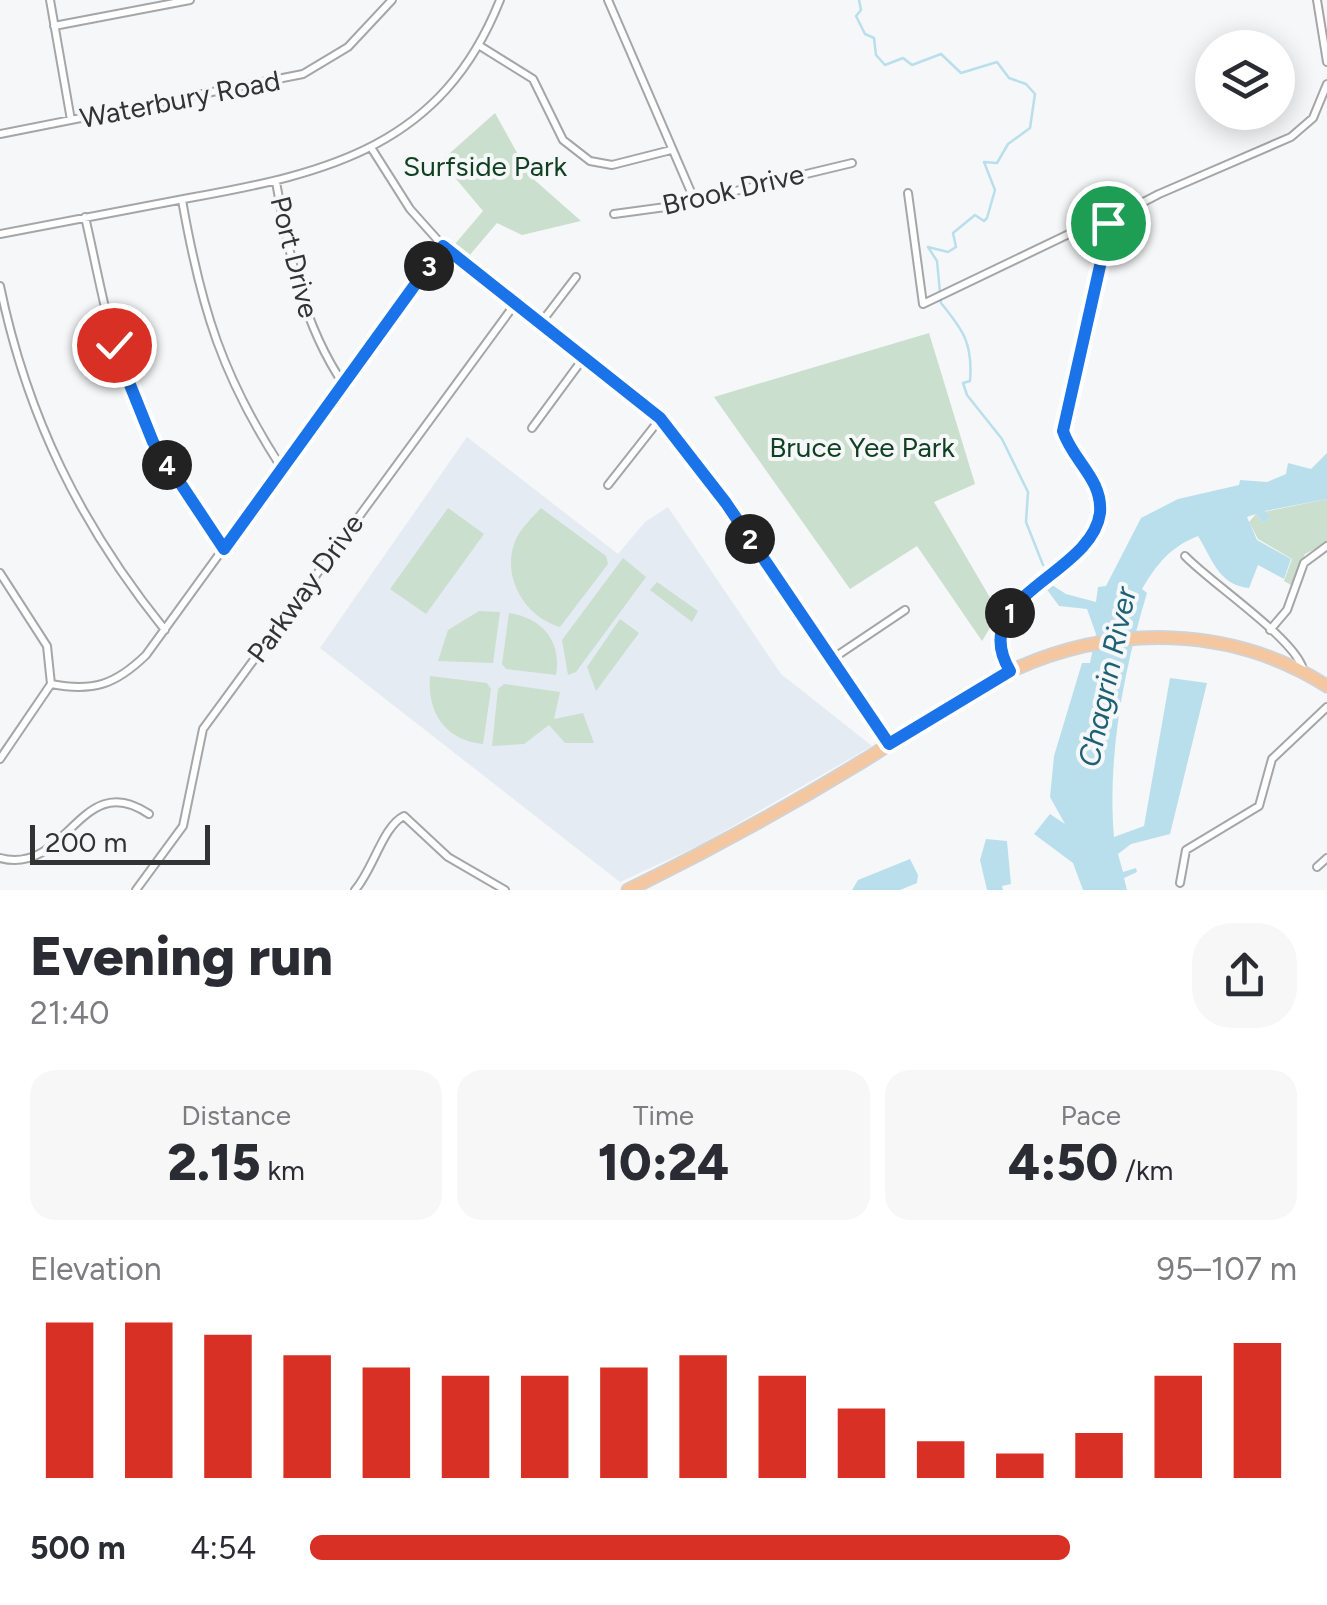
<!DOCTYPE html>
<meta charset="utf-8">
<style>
body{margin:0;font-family:Figtree,sans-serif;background:#f7f7f7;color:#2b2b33;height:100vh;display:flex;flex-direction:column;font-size:38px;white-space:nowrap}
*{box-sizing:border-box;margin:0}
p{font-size:32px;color:#7c7c81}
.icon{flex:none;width:55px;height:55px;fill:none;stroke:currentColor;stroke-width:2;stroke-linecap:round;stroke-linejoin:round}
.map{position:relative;height:890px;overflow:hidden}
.side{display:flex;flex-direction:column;background:#fff;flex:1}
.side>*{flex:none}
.controls{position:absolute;left:1195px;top:30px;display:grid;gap:20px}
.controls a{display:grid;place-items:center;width:100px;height:100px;border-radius:50%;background:#fff;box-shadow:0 5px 25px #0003;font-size:50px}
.scale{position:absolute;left:30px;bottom:25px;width:180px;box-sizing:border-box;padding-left:10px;border:5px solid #323333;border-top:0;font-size:28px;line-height:35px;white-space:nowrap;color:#323333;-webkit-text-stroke:8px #f6f7f8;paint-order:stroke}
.pin{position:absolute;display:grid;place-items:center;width:85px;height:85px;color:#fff;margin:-42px;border:5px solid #fff;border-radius:50%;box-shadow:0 2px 10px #0007}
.km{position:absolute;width:50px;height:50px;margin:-25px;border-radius:50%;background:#222;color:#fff;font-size:28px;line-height:50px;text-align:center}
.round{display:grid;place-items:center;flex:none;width:105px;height:105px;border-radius:40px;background:#f7f7f7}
.head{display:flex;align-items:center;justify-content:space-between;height:170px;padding:0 30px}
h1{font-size:55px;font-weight:800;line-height:75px}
.figures{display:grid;grid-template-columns:repeat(3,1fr);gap:15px;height:170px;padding:10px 30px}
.figures div{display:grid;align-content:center;border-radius:25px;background:#f7f7f7;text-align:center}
.figures b{font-size:50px;font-weight:800}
.figures small{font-size:28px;font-weight:400}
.figures p{font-size:28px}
.chart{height:280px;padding:20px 30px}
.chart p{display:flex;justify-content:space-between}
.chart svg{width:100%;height:180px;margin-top:10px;stroke:#d93025;stroke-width:6}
ul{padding:0 30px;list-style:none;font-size:32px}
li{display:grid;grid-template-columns:160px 120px 1fr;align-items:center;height:75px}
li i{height:25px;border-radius:12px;background:#d93025}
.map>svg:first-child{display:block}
.built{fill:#e4ebf2}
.green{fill:#cadfce}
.water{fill:#badfec}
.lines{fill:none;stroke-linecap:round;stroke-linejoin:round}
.stream{stroke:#badfec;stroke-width:2.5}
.minor-casing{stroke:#a5a6a7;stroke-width:10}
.primary-casing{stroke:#d2d2d2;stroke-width:15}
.minor{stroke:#fff;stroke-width:6}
.primary{stroke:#f5c7a0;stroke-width:11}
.route-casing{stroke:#fff;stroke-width:20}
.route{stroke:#1a73e8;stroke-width:12}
.labels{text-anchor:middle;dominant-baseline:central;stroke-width:8;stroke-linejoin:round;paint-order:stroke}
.street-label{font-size:28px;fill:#323333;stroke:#f6f7f8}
.park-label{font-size:28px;fill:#113f22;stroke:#f6f7f8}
.water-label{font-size:30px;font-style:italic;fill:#1e6175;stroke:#f6f7f8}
</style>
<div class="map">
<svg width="1327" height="890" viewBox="0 0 1327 890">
<rect width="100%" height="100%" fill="#f6f7f8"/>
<!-- built -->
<path class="built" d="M467 437 618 554 645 522 668 507 781 674 872 746 700 845 620 882 320 648Z"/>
<!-- green -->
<path class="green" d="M495 113 530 176 581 221 522 235 497 223 468 257 455 244 483 211 441 161Z
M929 333 975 484 934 502 999 613 982 641 917 546 850 589 714 397Z
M1327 499V543L1305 554 1291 585 1284 581 1292 559 1258 539 1249 522 1256 514 1263 523 1270 518 1264 512Z
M448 508 484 534 426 614 390 589Z
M541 508 606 556 608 564 560 627C524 617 500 575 516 539 521 528 533 517 541 508Z
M623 558 646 577 576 672 568 675 562 640Z
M657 582 698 611 692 622 650 590Z
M479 611 500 612 493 663 438 661 448 630Z
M509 613C542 618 562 641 556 675L506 669 502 664Z
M620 619 639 633 596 691 587 667Z
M430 676 487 683 491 689 483 744C445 740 427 713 430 676Z
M504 684 560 692 554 719 583 713 594 743H565L549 725 524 744 492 746 498 689Z"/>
<!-- water -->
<path class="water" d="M1327 453V499L1265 511 1270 518 1263 523 1256 514 1247 517 1257 540 1291 559 1284 579 1258 565 1249 588C1218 585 1212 558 1198 536 1170 547 1157 564 1142 589L1147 593C1124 669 1107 757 1114 837L1144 826 1170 678 1207 683 1170 834 1131 844 1118 854 1123 872 1136 868 1137 872 1124 878 1127 890H1083L1073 863 1034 834 1050 814 1065 824 1050 797 1054 756 1082 663H1090L1096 634 1087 609 1059 606 1045 587 1052 585 1066 594 1096 602 1098 587 1106 586 1141 518 1178 499 1239 485 1240 480 1267 482 1286 474 1288 463 1311 469Z
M986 839 1007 841 1011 884 1002 886 1003 890H987L980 860Z
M910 859 918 875 917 883 900 890H852L858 880Z"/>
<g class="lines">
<!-- stream -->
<path class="stream" d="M859 0 861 10 856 16 865 34 874 38 876 55 885 65 903 58 912 65 941 54 961 73 997 62 1009 78 1026 84 1035 94 1030 128 1008 144 997 163 984 162 995 190 987 218 984 221 975 215 953 233 956 247 948 252 928 247 937 261 941 303C963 330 973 343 970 381L963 383 967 395 1002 439 1028 492 1026 522 1043 565"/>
<!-- minor casing -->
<g class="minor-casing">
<path id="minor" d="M50 0 71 120
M608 0 694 199
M1317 0 1327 62
M54 26 190 0
M480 46 533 79 563 140 590 161 612 165 671 150
M0 134 303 74 348 47 392 0
M372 149 410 209 443 246 630 391 692 454 889 744
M276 182C289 254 302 323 344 385
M908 193 923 304 1096 221 1114 224
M182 200C201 308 222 377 283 470
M614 214 673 206 852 163
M85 217C99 277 109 340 132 397 154 453 190 501 224 549
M0 234C63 222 126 210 189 198 329 173 442 146 500 0
M0 286C27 417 81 526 165 630
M540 324 576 277
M532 428 585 356
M608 485 660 419
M1185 556C1212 584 1294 638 1303 669
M0 573 47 646 51 684
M1270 630 1287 610 1304 563 1327 546
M832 659 905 610
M1010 671C965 596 1092 576 1100 513 1103 480 1072 460 1063 431L1103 248 1114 224 1130 209 1159 194 1291 137 1313 118 1327 84
M51 684C93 692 115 685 146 655L443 246
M0 759 51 684
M0 858C68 876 80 767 149 814
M1317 867 1327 858
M1180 883 1186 850 1259 806 1272 759 1327 707
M136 890 183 826 203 729 515 304
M355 890C373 870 383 826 404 816L448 857 505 890"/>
</g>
<!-- primary casing -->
<g class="primary-casing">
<path id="primary" d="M628 890C708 851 786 808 863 761 912 731 959 694 1013 670 1114 624 1231 625 1327 686"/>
</g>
<!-- minor -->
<use href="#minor" class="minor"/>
<!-- primary -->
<use href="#primary" class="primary"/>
</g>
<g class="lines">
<!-- route casing -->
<g class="route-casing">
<path id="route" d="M114 345 153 442 224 549 443 246 660 418 726 503 889 744 1010 671C965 596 1092 575 1100 513 1103 479 1072 460 1063 431L1104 248 1114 224 1108 223"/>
</g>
<!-- route -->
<use href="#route" class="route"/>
</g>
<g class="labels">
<!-- street labels -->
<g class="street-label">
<text transform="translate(180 99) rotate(-11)">Waterbury Road</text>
<text transform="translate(733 189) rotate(-13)">Brook Drive</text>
<text transform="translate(295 257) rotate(76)">Port Drive</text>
<text transform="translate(305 588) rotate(-54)">Parkway Drive</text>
</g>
<!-- park labels -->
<g class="park-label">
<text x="485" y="166">Surfside Park</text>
<text x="862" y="447">Bruce Yee Park</text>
</g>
<!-- water labels -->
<g class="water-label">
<text transform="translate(1107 677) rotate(-78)">Chagrin River</text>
</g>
</g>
</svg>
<div class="controls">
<a><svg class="icon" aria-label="layers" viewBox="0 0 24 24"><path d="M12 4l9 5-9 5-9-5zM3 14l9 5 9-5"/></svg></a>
</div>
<div class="scale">200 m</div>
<div class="pin" style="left:1108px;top:223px;background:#1e9e55"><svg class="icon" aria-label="arrive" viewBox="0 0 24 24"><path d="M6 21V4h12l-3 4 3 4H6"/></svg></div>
<div class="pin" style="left:114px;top:345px;background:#d93025"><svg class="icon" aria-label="check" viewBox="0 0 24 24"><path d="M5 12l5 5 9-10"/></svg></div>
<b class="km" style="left:1010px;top:613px">1</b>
<b class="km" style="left:750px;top:539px">2</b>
<b class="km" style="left:429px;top:266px">3</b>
<b class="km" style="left:167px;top:465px">4</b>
</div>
<section class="side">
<div class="head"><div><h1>Evening run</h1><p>21:40</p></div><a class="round"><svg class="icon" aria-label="share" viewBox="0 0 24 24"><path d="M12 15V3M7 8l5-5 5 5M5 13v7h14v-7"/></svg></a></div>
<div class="figures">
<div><p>Distance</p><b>2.15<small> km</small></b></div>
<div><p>Time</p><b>10:24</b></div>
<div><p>Pace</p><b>4:50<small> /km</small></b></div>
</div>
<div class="chart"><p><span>Elevation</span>95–107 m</p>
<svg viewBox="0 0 160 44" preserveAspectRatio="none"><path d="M5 44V6M15 44V6M25 44V9M35 44V14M45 44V17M55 44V19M65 44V19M75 44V17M85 44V14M95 44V19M105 44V27M115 44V35M125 44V38M135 44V33M145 44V19M155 44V11"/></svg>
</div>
<ul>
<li><b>500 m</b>4:54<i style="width:77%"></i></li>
</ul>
</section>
